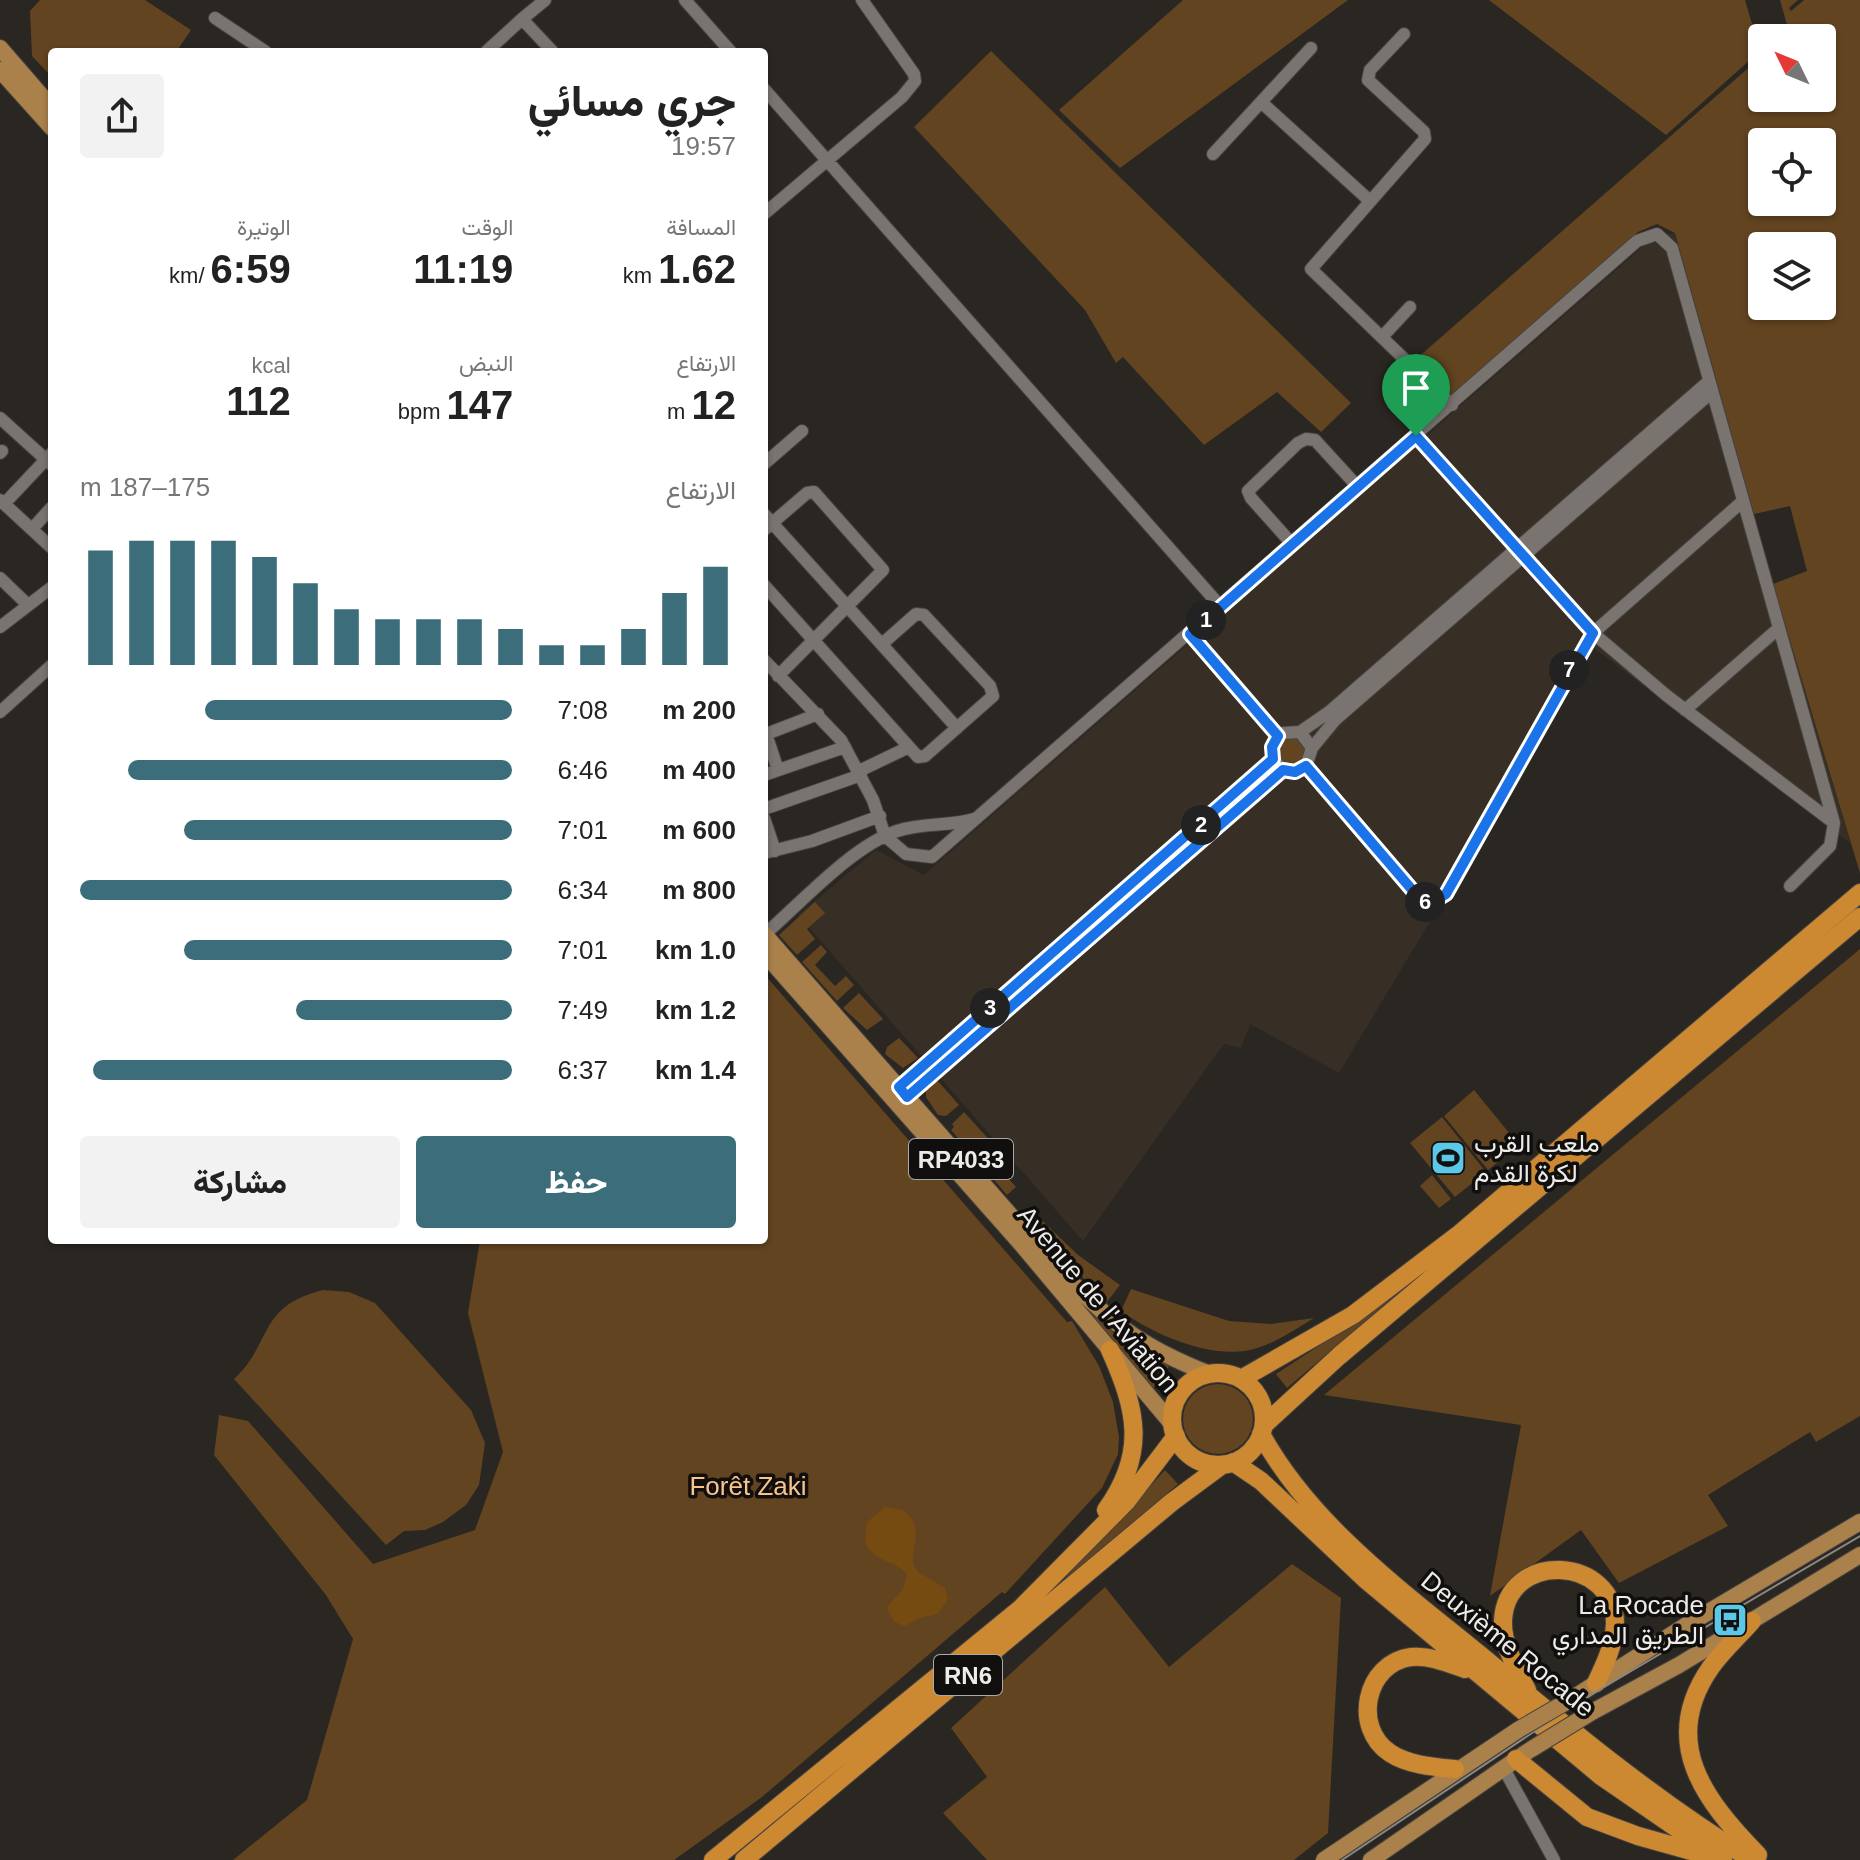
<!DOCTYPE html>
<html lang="ar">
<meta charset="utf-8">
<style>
body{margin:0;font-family:Arial,Vazirmatn,sans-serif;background:#f2f2f2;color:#222;direction:rtl;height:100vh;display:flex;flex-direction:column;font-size:30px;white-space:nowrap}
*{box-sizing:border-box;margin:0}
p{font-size:26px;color:#767676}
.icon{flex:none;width:44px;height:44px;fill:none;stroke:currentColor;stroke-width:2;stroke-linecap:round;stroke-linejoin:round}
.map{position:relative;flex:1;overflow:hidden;direction:ltr}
.drawer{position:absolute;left:48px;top:48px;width:720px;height:1196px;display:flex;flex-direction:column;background:#fff;border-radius:8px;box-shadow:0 2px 6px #0004;direction:rtl}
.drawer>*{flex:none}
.needle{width:52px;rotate:313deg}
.fabs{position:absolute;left:1748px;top:24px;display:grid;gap:16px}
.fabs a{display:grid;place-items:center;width:88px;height:88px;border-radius:8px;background:#fff;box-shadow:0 2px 6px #0004;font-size:40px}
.pin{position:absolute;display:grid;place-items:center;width:68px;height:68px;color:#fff;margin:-82px -34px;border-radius:50% 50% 50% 0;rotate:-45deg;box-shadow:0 0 8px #0007}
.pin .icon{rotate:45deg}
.km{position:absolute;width:40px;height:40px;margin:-20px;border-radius:50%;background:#222;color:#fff;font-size:22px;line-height:40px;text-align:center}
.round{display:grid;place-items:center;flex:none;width:84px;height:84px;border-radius:8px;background:#f2f2f2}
.overview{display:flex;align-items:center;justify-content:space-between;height:136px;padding:0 32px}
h1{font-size:44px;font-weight:800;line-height:60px}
.figures{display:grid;grid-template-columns:repeat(3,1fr);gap:12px;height:136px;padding:8px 32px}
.figures div{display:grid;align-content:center}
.figures b{font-size:40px;font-weight:800}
.figures small{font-size:22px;font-weight:400}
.figures p{font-size:22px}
.chart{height:224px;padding:16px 32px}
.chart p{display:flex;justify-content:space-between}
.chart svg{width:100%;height:144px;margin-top:8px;stroke:#3b6d7a;stroke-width:6}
.action{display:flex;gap:16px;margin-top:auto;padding:16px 32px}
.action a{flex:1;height:92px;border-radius:8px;background:#3b6d7a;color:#fff;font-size:32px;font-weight:800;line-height:92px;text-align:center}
.action a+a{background:#f2f2f2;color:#222}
ul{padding:0 32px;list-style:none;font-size:26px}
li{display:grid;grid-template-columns:128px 96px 1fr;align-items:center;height:60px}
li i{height:20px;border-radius:10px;background:#3b6d7a}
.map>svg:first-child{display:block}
.built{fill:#372f26}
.green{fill:#624420;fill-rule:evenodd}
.water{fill:#764b12}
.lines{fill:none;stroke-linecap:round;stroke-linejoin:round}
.minor-casing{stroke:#474441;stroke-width:14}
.major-casing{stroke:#474441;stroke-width:18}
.highway-casing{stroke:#474441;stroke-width:20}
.minor{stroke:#797470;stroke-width:12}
.major{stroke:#ab814b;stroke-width:16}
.highway{stroke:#cd8932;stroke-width:18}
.tram{stroke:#8b8884;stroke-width:2}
.major-bridge-casing{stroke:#474441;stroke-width:18;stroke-linecap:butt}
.major-bridge{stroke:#ab814b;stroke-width:16}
.route-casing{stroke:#fff;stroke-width:16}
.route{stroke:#1a73e8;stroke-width:10}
.labels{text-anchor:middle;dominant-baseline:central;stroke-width:7;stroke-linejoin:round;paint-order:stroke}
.shield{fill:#110f0e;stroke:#aba9a7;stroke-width:2}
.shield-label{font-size:24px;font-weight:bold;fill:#edebe8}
.poi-label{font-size:26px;fill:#edebe8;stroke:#110f0e;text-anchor:start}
.street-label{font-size:26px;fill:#edebe8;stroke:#110f0e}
.park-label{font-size:26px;fill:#f9c48a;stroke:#110f0e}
</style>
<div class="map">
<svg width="1860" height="1860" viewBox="0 0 1860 1860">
<rect width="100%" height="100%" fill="#2a2622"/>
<!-- built -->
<path class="built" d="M1675 233 1773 584 1851 844 1594 648 1339 1073 1250 1024 1241 1048 1224 1044 1083 1241 798 915 876 850 924 875 1654 237Z"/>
<!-- green -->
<path class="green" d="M40 0H145L191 30 176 52H52V77L32 56 30 11Z
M1183 0H1348L1120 168 1059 110Z
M1489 0H1745L1760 51 1666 135Z
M1780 0H1798L1789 8 1791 11 1804 0H1860V873L1773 584 1807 571 1790 506 1754 514 1675 233 1657 224 1638 232 1454 398 1415 360 1762 56V98H1822V38H1783L1789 32ZM1762 142H1822V202H1762ZM1762 246H1822V306H1762Z
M991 51 1351 403 1321 432 1277 392 1204 445 1123 357 1116 363 1085 310 914 127Z
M1278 752a14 14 0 1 1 28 0a14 14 0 1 1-28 0Z
M815 902 825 913 807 929 815 939 797 955 779 935Z
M821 945 827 952 815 965 835 986 846 976 854 985 837 1001 802 962Z
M1860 949V1416L1816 1442 1810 1432 1708 1495 1728 1526 1619 1583 1581 1530 1490 1596 1521 1425 1324 1395Z
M764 974 1067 1322 1072 1321 1099 1366 1113 1402 1119 1437 1118 1454 1102 1488 1005 1594 1002 1592 762 1797 674 1860H233L307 1800 353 1639 326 1595 214 1455 219 1415 248 1421 373 1564 475 1530 503 1452 468 1313 480 1240H764Z
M859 993 883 1019 867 1030 843 1008Z
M899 1038 918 1058 903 1068 885 1054 887 1047Z
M937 1080 959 1105 946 1116 938 1115 926 1097V1090Z
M1474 1090 1519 1145 1488 1170 1444 1116Z
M964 1112 994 1145 986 1154 1016 1187 1007 1195 951 1130 954 1127 952 1124Z
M1442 1117 1486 1172 1455 1197 1410 1143Z
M1432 1175 1451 1199 1439 1208 1420 1186Z
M1028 1207 1078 1255 1120 1285 1106 1303 1023 1212Z
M1131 1289 1229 1321 1271 1324 1314 1318C1296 1329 1277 1342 1257 1348 1216 1362 1154 1335 1121 1311Z
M323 1290 349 1292 375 1303 471 1410 485 1443 479 1485 466 1505 443 1522 425 1530 404 1531 386 1545 234 1379C273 1343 257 1306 323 1290Z
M1071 1290 1118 1337 1170 1365 1152 1390Z
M1395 1296 1287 1388 1276 1374Z
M1183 1419a35 35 0 1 1 70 0a35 35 0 1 1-70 0Z
M1165 1470 1178 1484 1067 1578 1066 1577Z
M1292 1564 1341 1598 1328 1833 1294 1860H987L943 1813 987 1777 951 1728 1105 1587 1169 1667Z"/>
<!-- water -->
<path class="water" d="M885 1507 903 1510C925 1528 912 1541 913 1564L918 1572 945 1588 948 1600 937 1614 919 1618 905 1626 894 1622 887 1607 903 1589 907 1575C895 1558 874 1564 865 1542L867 1522Z"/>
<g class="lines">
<!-- minor casing -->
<g class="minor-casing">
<path id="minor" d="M545 0 522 19 553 52
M685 0 731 52
M215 18 266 52
M1404 34 1370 70 1368 80 1424 132 1425 139 1311 269 1452 405
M486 52 522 19
M764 89 1221 607
M1261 102 1370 201
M1213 154 1311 48
M764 214 902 97 915 81 914 74 862 0
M1382 337 1410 307
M0 418 52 465
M1416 436 1593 633 1666 695 1834 823
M0 453 2 451
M764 464 802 431
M0 500 52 548
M4 504 52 453
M764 514 957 728
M32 529 52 507
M764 530 807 493 814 492 883 570 778 676
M1292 544 1251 498 1248 491 1298 443 1306 439 1315 440 1358 487
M0 578 28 605
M764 585 918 757 925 756 993 696 990 686 924 615 916 614 882 644
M0 627 52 587
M1190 634 1278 736
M764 660 841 740 873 800 885 836 906 854 932 857 1637 241 1657 234 1672 248 1834 823 1830 846 1790 886
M1685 710 1779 628
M0 712 52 665
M1300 732 1329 712 1709 381
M766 734 778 770
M764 735 818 714
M1312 748 1335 720 1712 392
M1306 766 1416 896C1426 905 1437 904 1446 894L1593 633 1743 501
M859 771 909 747
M764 775 845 747
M764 809 861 775
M764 818 775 851
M764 853 812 841 880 816
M764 935C801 903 852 846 897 831 924 822 952 827 977 818
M893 1092 1273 759
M900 1102 1266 782 1283 770 1295 772 1306 766 1312 748 1300 732 1283 733 1274 741 1273 759 1283 770
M1503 1767 1554 1860"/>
</g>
<!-- major casing -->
<g class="major-casing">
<path id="major" d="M0 48 52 108
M0 70 52 128
M764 934 1054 1265C1108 1320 1137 1346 1210 1374
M764 953 1023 1246 1173 1425
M1573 1698 1685 1626 1860 1522
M1592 1712 1679 1665 1860 1555
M1324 1860 1518 1730
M1371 1860 1527 1752"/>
</g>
<!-- highway casing -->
<g class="highway-casing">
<path id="highway" d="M1172 1419a46 46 0 1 1 92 0a46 46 0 1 1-92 0Z
M1241 1379 1353 1315 1458 1235 1860 893
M1264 1425 1339 1356 1860 917
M1261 1434C1313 1529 1409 1596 1491 1664 1575 1734 1659 1803 1752 1860
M1233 1462 1261 1481 1365 1579 1601 1776 1723 1860
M1106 1510C1147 1453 1137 1410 1110 1350
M1752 1621C1739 1636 1723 1650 1711 1667 1659 1741 1704 1800 1758 1855
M1527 1690C1517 1669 1502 1645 1503 1621 1506 1550 1615 1555 1615 1624 1614 1645 1605 1664 1596 1683
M1516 1759 1587 1817 1638 1836 1702 1854
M1455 1769C1434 1767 1408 1765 1390 1753 1352 1728 1365 1663 1411 1657 1429 1655 1448 1663 1465 1669
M713 1860 1020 1609 1126 1502 1176 1436
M744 1860 1172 1502 1222 1465"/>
</g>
<!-- minor -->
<use href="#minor" class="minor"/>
<!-- major -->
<use href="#major" class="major"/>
<!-- highway -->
<use href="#highway" class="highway"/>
<!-- tram -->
<path class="tram" d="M1342 1860 1577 1703 1860 1536"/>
<!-- major-bridge casing -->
<g class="major-bridge-casing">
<path id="major-bridge" d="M1518 1730 1573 1698
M1530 1750 1592 1712"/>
</g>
<!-- major-bridge -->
<use href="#major-bridge" class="major-bridge"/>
</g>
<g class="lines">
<!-- route casing -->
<g class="route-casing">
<path id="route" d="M1416 436 1593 633 1446 894 1433 902 1420 899 1306 766 1295 772 1283 770 907 1097 899 1087 1273 759 1272 747 1278 736 1190 634Z"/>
</g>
<!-- route -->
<use href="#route" class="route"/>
</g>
<!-- icons -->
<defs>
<g id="stadium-square" transform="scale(1.8)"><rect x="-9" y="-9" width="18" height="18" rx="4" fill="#5ac8e6" stroke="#110f0e"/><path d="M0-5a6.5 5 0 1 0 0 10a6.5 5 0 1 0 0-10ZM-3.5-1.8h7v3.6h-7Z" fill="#111"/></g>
<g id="bus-square" transform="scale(1.8)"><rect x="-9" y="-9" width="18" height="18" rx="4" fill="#5ac8e6" stroke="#110f0e"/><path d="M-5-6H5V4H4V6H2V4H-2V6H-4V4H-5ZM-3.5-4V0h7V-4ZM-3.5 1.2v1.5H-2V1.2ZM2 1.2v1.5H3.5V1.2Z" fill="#111"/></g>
</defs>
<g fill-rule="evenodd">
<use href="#stadium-square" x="1448" y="1158"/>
<use href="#bus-square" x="1730" y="1620"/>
</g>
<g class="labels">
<!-- shield labels -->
<g class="shield">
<rect x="909" y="1139" width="104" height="40" rx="6"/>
<rect x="934" y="1655" width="68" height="40" rx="6"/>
</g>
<g class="shield-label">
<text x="961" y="1159">RP4033</text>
<text x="968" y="1675">RN6</text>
</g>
<!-- poi labels -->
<g class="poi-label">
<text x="1474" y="1143">ملعب القرب<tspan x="1474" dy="30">لكرة القدم</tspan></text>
<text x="1704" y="1605" text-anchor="end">La Rocade<tspan x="1704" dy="30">الطريق المداري</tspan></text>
</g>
<!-- street labels -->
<g class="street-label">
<text transform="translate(1098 1299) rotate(50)">Avenue de l'Aviation</text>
<text transform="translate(1508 1644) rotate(39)">Deuxième Rocade</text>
</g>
<!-- park labels -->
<g class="park-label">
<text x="748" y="1486">Forêt Zaki</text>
</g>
</g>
</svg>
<div class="fabs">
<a><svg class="needle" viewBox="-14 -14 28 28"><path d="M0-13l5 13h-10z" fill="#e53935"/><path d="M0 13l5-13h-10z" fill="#767676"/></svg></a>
<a><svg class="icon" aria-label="locate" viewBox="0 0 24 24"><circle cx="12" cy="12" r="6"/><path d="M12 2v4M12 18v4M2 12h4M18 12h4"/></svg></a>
<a><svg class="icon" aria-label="layers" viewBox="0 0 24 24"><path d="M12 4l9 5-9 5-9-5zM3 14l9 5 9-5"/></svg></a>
</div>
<div class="pin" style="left:1416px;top:436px;background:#1e9e55"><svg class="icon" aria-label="arrive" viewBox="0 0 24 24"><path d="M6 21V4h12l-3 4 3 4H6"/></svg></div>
<b class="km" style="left:1206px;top:620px">1</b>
<b class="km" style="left:1201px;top:825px">2</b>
<b class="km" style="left:990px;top:1008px">3</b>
<b class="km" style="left:1425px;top:902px">6</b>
<b class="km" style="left:1569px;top:670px">7</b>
<section class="drawer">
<div class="overview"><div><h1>جري مسائي</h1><p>19:57</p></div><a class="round"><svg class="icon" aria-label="share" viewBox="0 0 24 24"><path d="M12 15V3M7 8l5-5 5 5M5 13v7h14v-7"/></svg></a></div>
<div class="figures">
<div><p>المسافة</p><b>1.62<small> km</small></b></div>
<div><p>الوقت</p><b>11:19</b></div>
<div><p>الوتيرة</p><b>6:59<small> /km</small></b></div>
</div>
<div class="figures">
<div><p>الارتفاع</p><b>12<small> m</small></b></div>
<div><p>النبض</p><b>147<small> bpm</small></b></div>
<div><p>kcal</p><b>112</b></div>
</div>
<div class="chart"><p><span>الارتفاع</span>175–187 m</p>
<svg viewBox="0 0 160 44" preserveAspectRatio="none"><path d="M5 44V9M15 44V6M25 44V6M35 44V6M45 44V11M55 44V19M65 44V27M75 44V30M85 44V30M95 44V30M105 44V33M115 44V38M125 44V38M135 44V33M145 44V22M155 44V14"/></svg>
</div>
<ul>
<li><b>200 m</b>7:08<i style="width:71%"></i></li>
<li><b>400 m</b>6:46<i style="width:89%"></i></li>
<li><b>600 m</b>7:01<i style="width:76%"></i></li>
<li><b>800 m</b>6:34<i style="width:100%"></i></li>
<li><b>1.0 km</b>7:01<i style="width:76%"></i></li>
<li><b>1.2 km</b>7:49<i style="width:50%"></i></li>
<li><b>1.4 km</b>6:37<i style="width:97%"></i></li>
</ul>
<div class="action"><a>حفظ</a><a>مشاركة</a></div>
</section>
</div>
